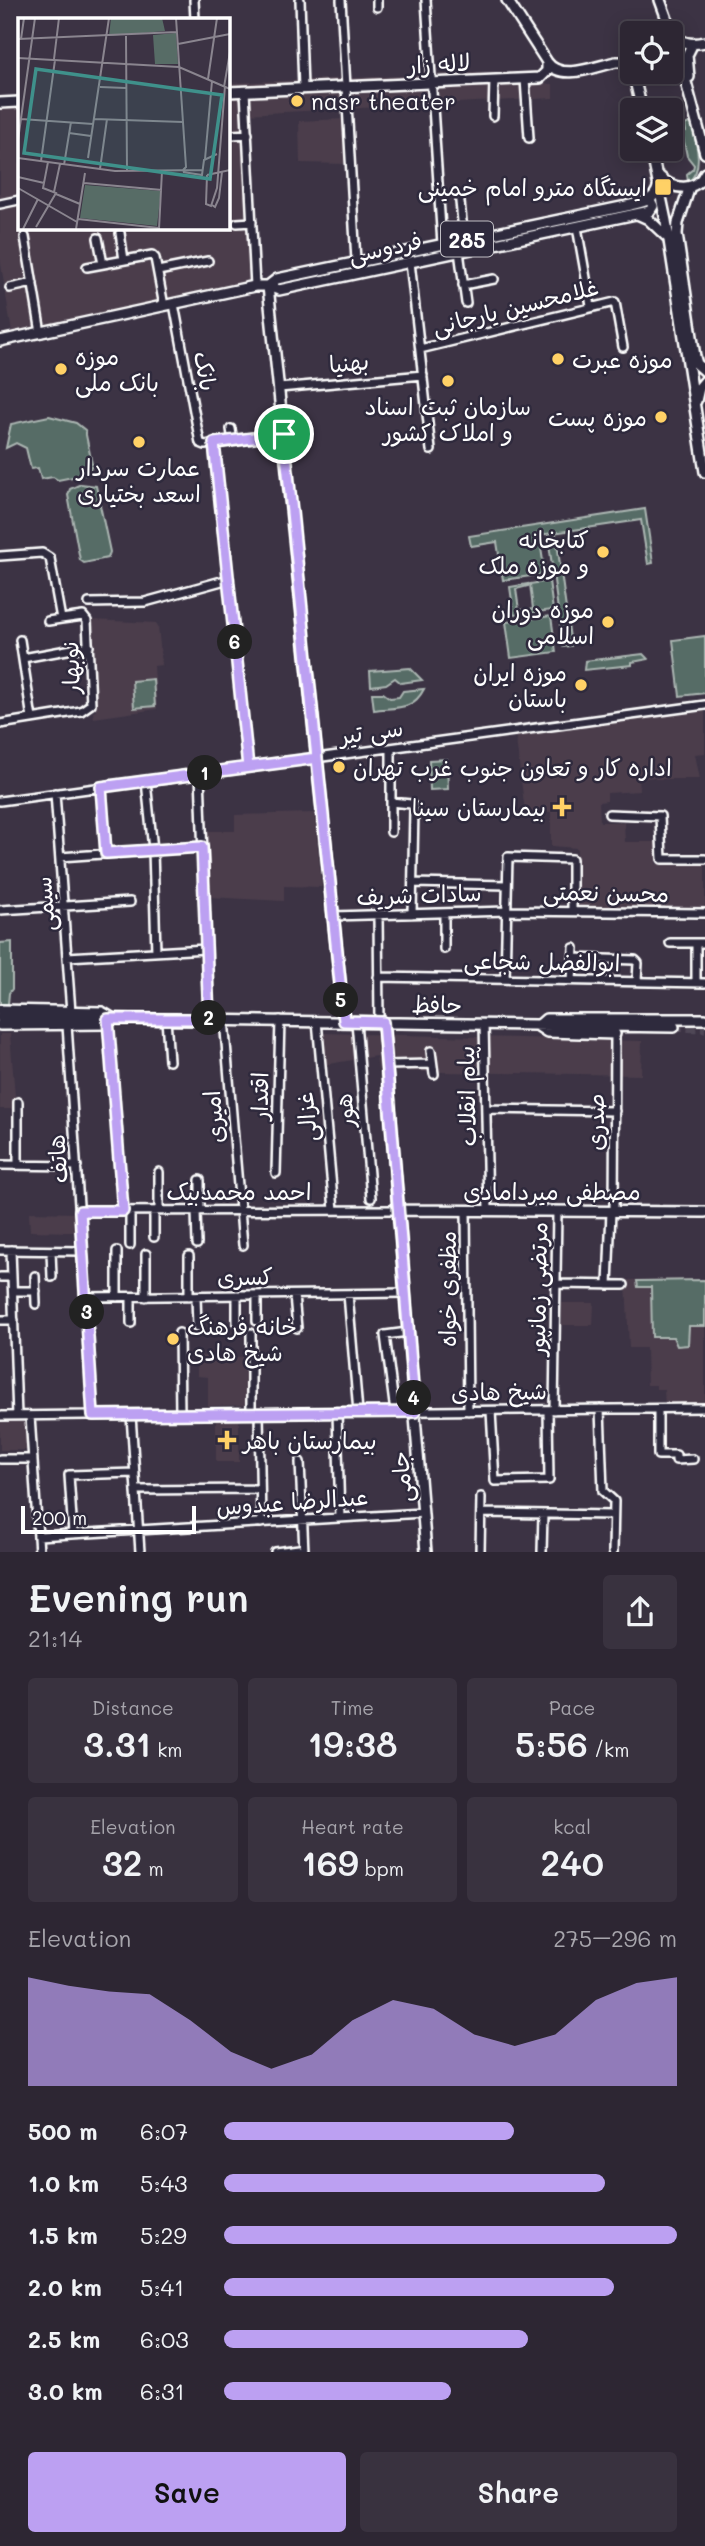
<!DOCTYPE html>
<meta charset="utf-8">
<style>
body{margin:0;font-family:Mali,"Playpen Sans Arabic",sans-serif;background:#39323f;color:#f1f3f6;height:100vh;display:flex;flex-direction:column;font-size:26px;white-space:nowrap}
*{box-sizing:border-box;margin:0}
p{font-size:23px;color:#a7a5ac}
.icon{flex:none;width:38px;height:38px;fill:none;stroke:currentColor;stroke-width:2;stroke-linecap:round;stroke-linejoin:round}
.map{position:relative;height:1552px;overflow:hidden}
.details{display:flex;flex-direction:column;background:#2d2633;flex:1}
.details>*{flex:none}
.controls{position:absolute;left:620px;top:21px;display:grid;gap:14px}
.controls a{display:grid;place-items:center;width:63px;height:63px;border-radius:7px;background:#2d2633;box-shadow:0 4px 18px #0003,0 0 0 2px #48434e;font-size:35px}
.scale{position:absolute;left:21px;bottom:18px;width:175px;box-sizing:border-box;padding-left:7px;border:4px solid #fff;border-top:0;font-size:19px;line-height:24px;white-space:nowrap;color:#fff;-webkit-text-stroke:5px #2f2a3d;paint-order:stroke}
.pin{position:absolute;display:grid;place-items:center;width:60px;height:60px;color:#fff;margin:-30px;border:4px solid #fff;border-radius:50%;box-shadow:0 2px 7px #0007}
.km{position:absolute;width:35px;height:35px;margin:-18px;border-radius:50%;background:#222;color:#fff;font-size:19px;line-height:35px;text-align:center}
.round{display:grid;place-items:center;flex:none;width:74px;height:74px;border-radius:7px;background:#39323f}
.headline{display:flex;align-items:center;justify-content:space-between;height:119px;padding:0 28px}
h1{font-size:38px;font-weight:600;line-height:52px}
.figures{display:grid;grid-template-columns:repeat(3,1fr);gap:10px;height:119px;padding:7px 28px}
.figures div{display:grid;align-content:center;border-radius:7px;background:#39323f;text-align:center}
.figures b{font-size:35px;font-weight:600}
.figures small{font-size:19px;font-weight:400}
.figures p{font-size:19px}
.chart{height:196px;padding:14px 28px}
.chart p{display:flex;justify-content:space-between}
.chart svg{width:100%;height:126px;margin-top:7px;fill:#bca0f2;opacity:.7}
.primary-button{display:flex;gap:14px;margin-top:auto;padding:14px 28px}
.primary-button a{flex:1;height:80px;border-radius:7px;background:#bca0f2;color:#111;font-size:28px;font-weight:600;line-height:80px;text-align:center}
.primary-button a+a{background:#39323f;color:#f1f3f6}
ul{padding:0 28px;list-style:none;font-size:23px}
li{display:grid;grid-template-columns:112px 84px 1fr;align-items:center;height:52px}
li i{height:18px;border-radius:9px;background:#bca0f2}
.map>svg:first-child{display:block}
.built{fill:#4b3e4c}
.green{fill:#576c66;stroke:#abb6b2;stroke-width:2}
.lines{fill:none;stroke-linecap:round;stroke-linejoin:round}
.major-tunnel{stroke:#504757;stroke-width:9;stroke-dasharray:9 4.5;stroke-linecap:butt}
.minor-casing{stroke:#fff;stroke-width:12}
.major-casing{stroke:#fff;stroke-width:14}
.minor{stroke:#2f2a3d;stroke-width:7}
.major{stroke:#2f2a3d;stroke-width:9}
.route-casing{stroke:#fff;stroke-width:14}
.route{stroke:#bca0f2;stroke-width:9}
.poi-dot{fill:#ffd166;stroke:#2f2a3d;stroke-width:2.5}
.labels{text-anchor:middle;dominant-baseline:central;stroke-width:5;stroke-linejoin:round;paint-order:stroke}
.shield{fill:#2f2a3d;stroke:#c1bfc5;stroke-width:2}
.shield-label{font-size:21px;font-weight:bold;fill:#fff}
.street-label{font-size:23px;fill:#fff;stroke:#2f2a3d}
.poi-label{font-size:23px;fill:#fff;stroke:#2f2a3d;text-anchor:start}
.inset-road{fill:none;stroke:#8a858f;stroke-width:2}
.view{fill:#3f918b;fill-opacity:0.15;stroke:#3f918b;stroke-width:3.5}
.inset-edge{fill:none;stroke:#fff;stroke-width:3.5}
</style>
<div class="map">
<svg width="705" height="1552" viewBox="0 0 705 1552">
<rect width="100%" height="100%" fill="#3c3344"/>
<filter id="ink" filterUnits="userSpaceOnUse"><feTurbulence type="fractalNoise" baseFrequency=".0143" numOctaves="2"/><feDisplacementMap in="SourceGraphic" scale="14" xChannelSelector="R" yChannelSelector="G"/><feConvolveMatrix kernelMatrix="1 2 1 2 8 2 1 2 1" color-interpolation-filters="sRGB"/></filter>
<g filter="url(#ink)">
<!-- built -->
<path class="built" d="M497 72V77L228 89V83Z
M528 83 553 84V98L246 114 255 286 13 339 0 258V103L19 102V228H228V92L245 91V97Z
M345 119 347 164 300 163 299 121Z
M90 620 156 623 158 626 162 665 154 666 157 709 94 718 93 712 96 711Z
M705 708V753L695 754 700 779H655V777L639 779 640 791 607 793V801L599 802 600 822H624L625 842H656V864L705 863V907H575L577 848 551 846V812H525L515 731Z
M315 813 322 887 284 886V901L209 897 207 831H235V815Z
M321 1033 642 1041 641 1075 378 1071 376 1056 323 1065Z
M0 1034H10L16 1109H0Z
M29 1212 76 1213V1232L30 1231Z
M705 1279V1404L665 1406 664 1389H656V1385H647L646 1348H629L626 1280Z
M562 1303H594L593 1325H562Z
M197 1356 248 1357V1405L208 1406V1377L197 1376Z
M216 1418H239V1462H216Z
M0 1422H26L27 1450H0Z"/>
<!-- green -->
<path class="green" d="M691 122C696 141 705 170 688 182L687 174 693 169 694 165 687 156 682 132 686 131 685 125Z
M49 416 76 423 85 430 92 464 88 474 58 480 53 477 41 479 38 468 31 469 26 448 16 443 6 448 11 424Z
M81 484 96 486 110 552 108 558 84 563 80 560 68 495 70 489Z
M645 509 653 563 648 564 641 520 539 535 545 574 503 580 497 542 471 546 469 536Z
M556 535 571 646 563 647 548 536Z
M549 581 553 610 514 615 510 587 528 584V586L516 589 519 610 533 609 530 584Z
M551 616 556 652 511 658 506 622Z
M705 636V693L680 696 673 640Z
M643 654 648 659 632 662V665L584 670 585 661Z
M410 668 422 680 401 683 395 678 386 684 371 686 370 671Z
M153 679 155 706 134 708 132 681Z
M424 689C413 711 396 707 374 710L372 693H383L390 698 399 697 403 691Z
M447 759 448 789 430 790 429 760Z
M12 942V989L9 993 8 1004H0V943Z
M705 1280V1326H689L688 1345 677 1346 673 1337H652L651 1287H638L637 1281Z"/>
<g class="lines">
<!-- major-tunnel -->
<path class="major-tunnel" d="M674 1027 705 1028"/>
<!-- minor casing -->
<g class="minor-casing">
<path id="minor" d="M194 0 195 19
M300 0 303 88
M341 0 356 261
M377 0V7
M426 0 442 244
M525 79 529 138
M245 91 255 286
M493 116 494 80
M232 135 248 134
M460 202 464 240
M0 204 19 200
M237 223 252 222
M577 227 591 306
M25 228V230
M120 233 124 260
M25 237 41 333
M98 238 103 264
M459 251 466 303
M410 262 431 450
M87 267 152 255 155 258 164 306
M158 271 208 261
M463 285 494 279
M10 288 33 283
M174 304 200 443 205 445 284 434
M420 349 615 302 623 347
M279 388 423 375
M231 429 233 441
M214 443 248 767
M0 556 42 553 50 558 61 619 83 616 87 621 91 704 81 711 0 724
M89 603 145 602 229 579
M48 621 61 619
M20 640 32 719
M23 658 89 646
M391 748V832
M200 774 209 1019
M146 781 153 850 156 952
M101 787 106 854
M55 793 71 1012
M0 801 705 705
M391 802 411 804 414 808 412 914
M609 814 660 816 662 859H705
M60 857 202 847
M413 883 507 885
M0 910 130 902
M378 915 379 1022
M333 916 507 911 705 913
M670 943H705
M444 949V913
M67 957 206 949
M573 958 635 960 638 963 637 981
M378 977 705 983
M505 979 508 857 572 859V911
M572 980 574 948
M696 982V943
M166 1019 169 1061
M224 1019 243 1245
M317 1021 334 1210
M356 1022 371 1198
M108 1024 123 1211
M484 1024 488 1210
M67 1025 93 1415
M431 1051 434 1074
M387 1065 432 1064
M18 1102V1165
M486 1109 615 1111
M0 1165 77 1166
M276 1173 280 1020
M466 1210 468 1411
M80 1211 398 1210
M130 1211V1245
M154 1211V1237
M159 1211V1172
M196 1211 197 1244
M200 1211V1180
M614 1211 615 1034
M0 1250 82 1251
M11 1250 17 1416
M51 1251 52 1277
M146 1254V1297
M35 1276 36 1304
M0 1277H12
M556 1284 624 1285
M608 1285 611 1211
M13 1291H36
M348 1294 358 1412
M237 1295V1322
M257 1295V1321
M294 1295 297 1328
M189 1296V1256
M196 1296 197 1327
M86 1297 405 1293
M117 1297V1251
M0 1320H14
M131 1323V1297
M179 1333 180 1414
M600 1409 603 1491 614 1501 613 1552
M658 1409V1455H676V1460L693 1459
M554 1410 557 1211
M491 1411 495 1481 549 1480 548 1410
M337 1412 340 1518
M395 1412 385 1335 408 1332
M251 1413V1333
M259 1413 261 1523
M131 1415 140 1552
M0 1416 705 1408
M30 1416 39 1552
M0 1459H33
M300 1462 304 1552
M136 1490 260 1489
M481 1513 613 1515
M73 1534 69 1475 135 1473
M38 1536 423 1513
M275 1552 299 1549
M480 1552 481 1497
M542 1552 543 1514"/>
</g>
<!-- major casing -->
<g class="major-casing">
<path id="major" d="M507 0 547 62C561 82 596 66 616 62H623L632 68
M660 0 672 33 670 42
M672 33C682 44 691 45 705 42
M670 60 683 71 705 153
M639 72 636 85 642 110
M689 77 687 55 692 45
M228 92 540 78 547 71V62
M0 103 19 102
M651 149 666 221 705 472
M659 176C672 190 696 193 705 173
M690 186 678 223 677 234 695 357 697 364 705 371
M637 214 648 219 667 237
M268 286 344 1021
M268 286 277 279 631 205C646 201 656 200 659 184
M0 341 255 286H268L279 290 650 211 653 206 650 200
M696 401 699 388 705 381
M0 1010 102 1012 112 1018
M0 1017 674 1027
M383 1022 426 1552
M0 1025 107 1024
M615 1034 547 1032 538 1026 546 1019H705
M398 1210 705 1212"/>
</g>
<!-- minor -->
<use href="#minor" class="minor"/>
<!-- major -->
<use href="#major" class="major"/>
</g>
</g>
<g class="lines" filter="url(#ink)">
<!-- route casing -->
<g class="route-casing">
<path id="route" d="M284 434 317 758 101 787 106 853 202 847 209 1019H108L123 1211H80L93 1415 415 1412 383 1022 344 1021 317 758 248 767 214 443 284 434"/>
</g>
<!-- route -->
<use href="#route" class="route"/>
</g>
<!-- markers -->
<g class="poi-dot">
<circle cx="297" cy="101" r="7"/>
<rect x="654" y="178" width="18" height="18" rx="3.5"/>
<circle cx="558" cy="359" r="7"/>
<circle cx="61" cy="369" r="7"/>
<circle cx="448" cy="381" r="7"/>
<circle cx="661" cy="417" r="7"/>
<circle cx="139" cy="442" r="7"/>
<circle cx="603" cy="552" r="7"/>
<circle cx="608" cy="622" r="7"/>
<circle cx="581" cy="685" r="7"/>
<circle cx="339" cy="767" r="7"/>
<path d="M558.5 796.5h7v7h7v7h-7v7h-7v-7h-7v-7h7z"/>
<circle cx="173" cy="1339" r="7"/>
<path d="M223.5 1429.5h7v7h7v7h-7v7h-7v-7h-7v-7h7z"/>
</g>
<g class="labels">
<!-- shield labels -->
<rect class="shield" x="441" y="221.5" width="52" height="35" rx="5"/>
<g class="shield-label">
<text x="467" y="239">285</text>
</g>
<!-- street labels -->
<g class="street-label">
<text transform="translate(439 63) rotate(-3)">لاله زار</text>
<text transform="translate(385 247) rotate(-12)">فردوسی</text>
<text transform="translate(515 306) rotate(-14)">غلامحسین یارجانی</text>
<text transform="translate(349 362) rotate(-5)">بهنیا</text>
<text transform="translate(206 371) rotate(80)">بانک</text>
<text transform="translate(70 668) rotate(-92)">نوبهار</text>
<text transform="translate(371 731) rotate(-8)">سی تیر</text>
<text transform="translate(606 892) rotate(1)">محسن نعمتی</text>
<text transform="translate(419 894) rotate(-2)">سادات شریف</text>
<text transform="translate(44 904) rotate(-94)">سیمی</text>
<text transform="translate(542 961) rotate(1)">ابوالفضل شجاعی</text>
<text transform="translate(437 1004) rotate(1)">حافظ</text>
<text transform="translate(259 1096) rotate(-89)">اقتدار</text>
<text transform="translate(466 1096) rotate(-91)">پیام انقلاب</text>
<text transform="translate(344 1111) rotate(-95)">هور</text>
<text transform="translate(213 1117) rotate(-95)">امیری</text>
<text transform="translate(306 1117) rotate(-95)">غزالی</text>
<text transform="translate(595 1122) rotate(-90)">صدری</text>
<text transform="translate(57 1159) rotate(-94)">هاتف</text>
<text x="239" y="1191">احمد محمدبیک</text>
<text x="552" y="1191">مصطفی میردامادی</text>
<text transform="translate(245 1276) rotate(-1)">کسری</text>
<text transform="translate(447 1289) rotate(-90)">مظفری خواه</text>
<text transform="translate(537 1289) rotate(-89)">مرتضی زمانپور</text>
<text transform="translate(499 1391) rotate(-1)">شیخ هادی</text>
<text transform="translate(401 1477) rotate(-95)">جامی</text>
<text transform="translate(292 1501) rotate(-4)">عبدالرضا عبدوس</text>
</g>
<!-- poi labels -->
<g class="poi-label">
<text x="311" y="101">nasr theater</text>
<text x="647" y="187" text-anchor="end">ایستگاه مترو امام خمینی</text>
<text x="75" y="356">موزه<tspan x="75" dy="26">بانک ملی</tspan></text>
<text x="572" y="359">موزه عبرت</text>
<text x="448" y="406" text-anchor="middle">سازمان ثبت اسناد<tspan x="448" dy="26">و املاک کشور</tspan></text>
<text x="647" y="417" text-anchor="end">موزه پست</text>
<text x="139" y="467" text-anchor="middle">عمارت سردار<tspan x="139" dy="26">اسعد بختیاری</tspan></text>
<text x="589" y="539" text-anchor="end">کتابخانه<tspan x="589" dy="26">و موزه ملک</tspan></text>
<text x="594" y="609" text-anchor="end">موزه دوران<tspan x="594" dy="26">اسلامی</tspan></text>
<text x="567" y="672" text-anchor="end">موزه ایران<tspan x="567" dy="26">باستان</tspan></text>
<text x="353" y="767">اداره کار و تعاون جنوب غرب تهران</text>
<text x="546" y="807" text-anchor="end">بیمارستان سینا</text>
<text x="187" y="1326">خانه فرهنگ<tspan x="187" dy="26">شیخ هادی</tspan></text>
<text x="243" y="1440">بیمارستان باهر</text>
</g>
</g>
<!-- overview -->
<g transform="translate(18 18)">
<rect width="212" height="212" fill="#3c3344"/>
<path d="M93 0H144L147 13 91 18ZM158 15 160 46H137L135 17ZM67 167 143 173 139 208 62 200Z" fill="#576c66"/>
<path class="inset-road" d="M158 0 168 149 164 153M108 18 109 153M0 21 159 14M3 21 6 0M160 26 212 16M0 40 161 49 212 71M36 41 41 0M190 61 199 0M82 69 108 70M206 69 212 34M3 101 75 106M76 101 165 104M51 115 73 118M0 122 17 0M0 140 97 153 184 152M70 140 91 0M187 141 194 63M23 143 37 42M46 147 53 104M82 151 89 101M165 154 184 157 186 142 199 136M189 157 188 186 193 188 199 170 207 68M189 157 212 152M0 159 26 165M66 165 144 172M0 170 59 204M36 174 42 146M38 176 62 186M194 187 197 189 201 180 204 154M60 201 141 210M18 209 38 175 25 170 30 144M5 211 20 181M58 211 67 155M141 211 144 153"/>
<path class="view" d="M18 51 204 77 192 161 6 135Z"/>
<rect width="212" height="212" class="inset-edge"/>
</g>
</svg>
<div class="controls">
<a><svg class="icon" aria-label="locate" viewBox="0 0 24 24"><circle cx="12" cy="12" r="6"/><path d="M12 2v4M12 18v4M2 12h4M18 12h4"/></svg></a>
<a><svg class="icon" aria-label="layers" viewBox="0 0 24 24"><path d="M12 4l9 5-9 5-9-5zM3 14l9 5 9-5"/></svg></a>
</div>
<div class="scale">200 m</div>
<div class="pin" style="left:284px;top:434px;background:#1e9e55"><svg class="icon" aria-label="arrive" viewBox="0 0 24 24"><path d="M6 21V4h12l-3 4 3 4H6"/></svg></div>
<b class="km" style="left:205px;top:773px">1</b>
<b class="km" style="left:209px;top:1018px">2</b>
<b class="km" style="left:87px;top:1312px">3</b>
<b class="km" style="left:414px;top:1398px">4</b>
<b class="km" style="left:341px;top:1000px">5</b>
<b class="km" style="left:235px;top:642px">6</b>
</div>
<section class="details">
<div class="headline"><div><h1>Evening run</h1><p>21:14</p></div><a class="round"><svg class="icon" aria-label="share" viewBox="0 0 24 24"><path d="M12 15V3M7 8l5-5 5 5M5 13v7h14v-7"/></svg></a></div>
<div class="figures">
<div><p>Distance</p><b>3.31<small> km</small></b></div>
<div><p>Time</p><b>19:38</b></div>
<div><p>Pace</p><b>5:56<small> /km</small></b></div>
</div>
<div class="figures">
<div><p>Elevation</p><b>32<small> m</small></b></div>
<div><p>Heart rate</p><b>169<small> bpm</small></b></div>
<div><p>kcal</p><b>240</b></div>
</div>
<div class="chart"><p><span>Elevation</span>275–296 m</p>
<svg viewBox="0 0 160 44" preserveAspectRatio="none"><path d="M0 44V6L10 9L20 11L30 12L40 21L50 32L60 38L70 33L80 21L90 14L100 17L110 26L120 30L130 26L140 14L150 8L160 6V44z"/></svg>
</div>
<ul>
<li><b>500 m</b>6:07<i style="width:64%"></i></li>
<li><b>1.0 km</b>5:43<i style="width:84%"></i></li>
<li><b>1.5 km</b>5:29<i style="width:100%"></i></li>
<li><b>2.0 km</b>5:41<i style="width:86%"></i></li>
<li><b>2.5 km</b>6:03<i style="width:67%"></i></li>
<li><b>3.0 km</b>6:31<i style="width:50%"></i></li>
</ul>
<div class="primary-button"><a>Save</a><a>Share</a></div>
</section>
